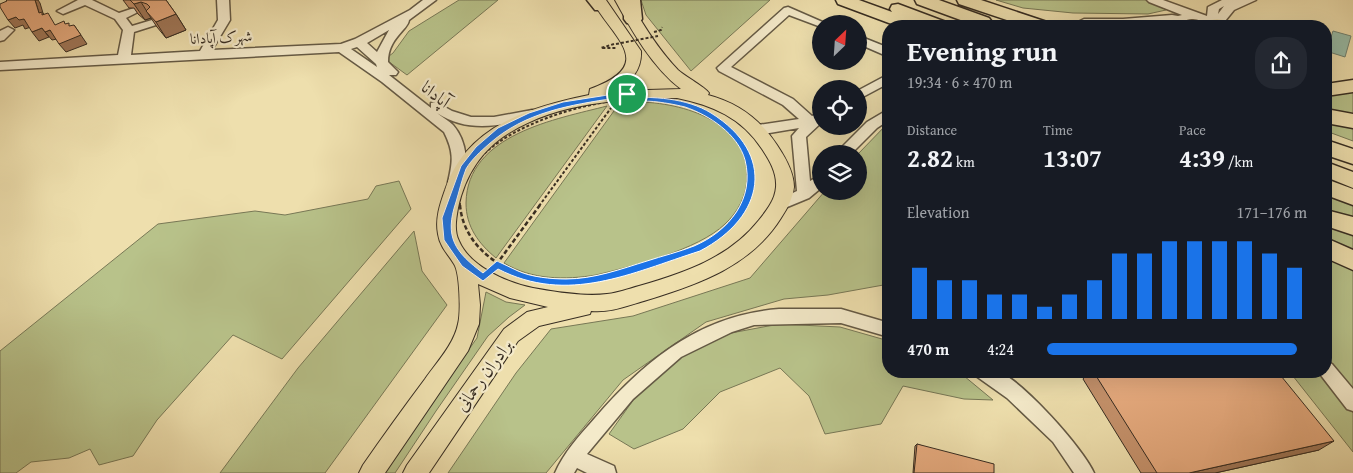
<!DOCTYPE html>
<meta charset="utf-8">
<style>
body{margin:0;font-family:"Gentium Book Plus",Amiri,serif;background:#242831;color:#f1f3f6;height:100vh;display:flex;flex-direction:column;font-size:19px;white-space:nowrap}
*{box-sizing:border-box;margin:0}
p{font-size:16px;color:#9ea1a6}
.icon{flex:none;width:28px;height:28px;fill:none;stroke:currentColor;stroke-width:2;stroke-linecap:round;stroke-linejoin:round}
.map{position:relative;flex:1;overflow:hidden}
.panel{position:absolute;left:882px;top:20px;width:450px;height:358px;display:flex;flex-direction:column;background:#171b24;border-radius:20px;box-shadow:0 5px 20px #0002}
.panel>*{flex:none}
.needle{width:32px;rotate:25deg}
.fabs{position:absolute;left:812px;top:15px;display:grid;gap:10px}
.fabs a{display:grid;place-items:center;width:55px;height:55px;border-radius:50%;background:#171b24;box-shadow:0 5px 20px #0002;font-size:25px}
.pin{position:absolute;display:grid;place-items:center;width:42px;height:42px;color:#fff;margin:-21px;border:2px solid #fff;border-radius:50%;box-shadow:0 1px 5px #0007}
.round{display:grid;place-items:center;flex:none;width:52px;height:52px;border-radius:20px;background:#242831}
.head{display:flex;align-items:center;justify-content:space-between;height:85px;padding:0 25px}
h1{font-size:28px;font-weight:800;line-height:38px}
.figures{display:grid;grid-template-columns:repeat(3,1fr);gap:8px;height:85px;padding:5px 25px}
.figures div{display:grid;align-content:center}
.figures b{font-size:25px;font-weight:800}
.figures small{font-size:14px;font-weight:400}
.figures p{font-size:14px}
.chart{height:140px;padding:10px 25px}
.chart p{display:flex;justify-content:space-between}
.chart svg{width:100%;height:90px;margin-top:5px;stroke:#1a73e8;stroke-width:6}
ul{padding:0 25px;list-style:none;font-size:16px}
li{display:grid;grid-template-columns:80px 60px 1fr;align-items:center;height:38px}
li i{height:12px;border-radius:6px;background:#1a73e8}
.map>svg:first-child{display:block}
.green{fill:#b8c28a;stroke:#787856}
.water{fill:#9abda7;stroke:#728372}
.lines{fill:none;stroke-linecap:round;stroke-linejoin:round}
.minor-casing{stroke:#655a45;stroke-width:3}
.major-casing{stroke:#372d22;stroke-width:2}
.highway-casing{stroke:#372d22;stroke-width:3}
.path-far1{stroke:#372d22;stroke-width:2;stroke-dasharray:3 2;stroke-linecap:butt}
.path{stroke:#372d22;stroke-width:2.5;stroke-dasharray:4.5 2.5;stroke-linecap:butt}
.minor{fill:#f4eaca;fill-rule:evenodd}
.major{fill:#eedfad;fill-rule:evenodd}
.highway{fill:#eedfad;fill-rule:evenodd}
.path-bridge{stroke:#372d22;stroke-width:2;stroke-dasharray:3 2;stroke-linecap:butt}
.wall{fill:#c5926c;stroke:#372d22}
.shaded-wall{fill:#a07758;stroke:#372d22}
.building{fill:#e5aa7e;stroke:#372d22}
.route{fill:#1a73e8;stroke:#fff;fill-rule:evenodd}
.labels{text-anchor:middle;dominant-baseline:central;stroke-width:4.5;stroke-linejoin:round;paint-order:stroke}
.far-street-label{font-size:15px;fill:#372d22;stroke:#f4eaca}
.street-label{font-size:18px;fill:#372d22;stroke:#f4eaca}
</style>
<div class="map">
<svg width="1353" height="473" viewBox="0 0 1353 473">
<rect width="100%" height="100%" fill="#eedfad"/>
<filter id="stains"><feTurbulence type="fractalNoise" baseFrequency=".004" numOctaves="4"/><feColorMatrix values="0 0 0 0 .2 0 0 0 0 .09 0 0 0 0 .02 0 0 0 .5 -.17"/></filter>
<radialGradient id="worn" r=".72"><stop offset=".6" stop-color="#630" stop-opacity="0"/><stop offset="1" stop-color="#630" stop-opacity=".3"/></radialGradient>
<!-- green -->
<path class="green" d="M459 0H498L407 75 385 59 393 53 409 31Z
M641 0H770L691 71 646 15Z
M996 0H1148L1166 7V10L1148 14 1073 13 1023 8Z
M1353 89V117L1326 112V94Z
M632 102C677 101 748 119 747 177 747 195 738 212 725 224 698 250 633 266 596 275 565 280 532 280 504 263L619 104Z
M607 106 496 258C479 244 466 227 466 203 467 134 557 119 607 106Z
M1326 120 1353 125V141L1326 131Z
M889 122V284L828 295 784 299 706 322 623 380 546 473H448L516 373 551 329 633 316 750 278 825 191H859L858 154Z
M399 181 411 209 282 359 233 335 157 420 133 456 99 465 90 449 69 458 31 462 16 473H0V351L158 224 255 211 285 215 368 199 376 186Z
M1326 189 1353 199V220L1326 214Z
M1326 224 1353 231V256L1326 242Z
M414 231 422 271 447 305 325 473H220L298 368Z
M1326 252 1353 266V394L1326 360Z
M486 292 506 302 525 305 509 317 488 336 436 411 395 473H381L477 338Z
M779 324 840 327 889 341V371H958L993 400 964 399 903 386 881 424 825 434 809 396 780 368 720 392 683 429 634 449 609 434 634 399 682 356 731 333Z
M1289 371H1320L1353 413V452Z"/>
<!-- water -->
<path class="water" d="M1333 31 1351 36 1345 57 1326 51Z"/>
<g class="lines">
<!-- minor casing -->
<g class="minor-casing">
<path id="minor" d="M78 0H92L119 13 134 8 138 9 140 11 126 18 132 26 152 20 156 21 158 23 156 25 134 32 131 55 200 51 218 20 217 0H229L230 20 212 50 341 44 355 39 410 10 423 0H436L409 20C408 30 388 38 388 62L398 72 396 75H389L431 108V103L436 102 452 111 471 117H494L532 110 537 111 538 114 537 117 532 118C499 126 467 133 437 113 442 117 449 121 453 125 467 141 470 168 460 186L455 187 450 186 448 182C453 161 454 152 444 132L382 82 339 52 0 70V62L118 55 123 30 115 19 85 5 63 14 57 11ZM389 30 377 52 367 43ZM357 47 376 64 377 67 351 49Z
M1147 0H1163L1207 16 1208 7 1222 0H1256L1234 10 1221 26C1211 26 1203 20 1193 19 1184 18 1180 27 1170 22 1154 23 1087 31 1078 22L1084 19H1123L1172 15 1178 16 1182 15 1149 2ZM1224 6 1218 14 1219 9Z
M788 7 827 24H821V27L789 15 731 67 793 99 812 116 821 113V123L806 137 810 181 821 175V188L809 198 780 210 775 209 773 205 775 201 797 191 792 136 799 128 758 135 753 133 751 130 753 127 758 125 799 119 783 105 719 71 717 68 784 8Z
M8 27 14 30 4 40 0 41V31Z
M859 36 889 48V57L859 44Z
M889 74V83L859 99V90Z
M889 109V120L877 128 851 154H835L867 122Z
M779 309H841L889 323V337L841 323 754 325 732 332 681 357 633 399 587 454 614 466 616 473H587L577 468 574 473H555C564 452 580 435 595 418 645 360 700 315 779 309Z
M1326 361 1332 364 1353 389V411L1347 409 1320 374 1318 371H1326Z
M974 371C980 371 990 369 997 371 1021 379 1084 449 1094 473H1074L1053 442 1007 398 976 376Z"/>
</g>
<!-- major casing -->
<g class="major-casing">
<path id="major" d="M592 0H606L641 51C642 70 631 82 615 91L681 89C652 67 632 31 615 0H629C643 25 658 49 678 70 686 77 705 87 709 93L708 95C738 103 760 119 777 145 785 157 794 172 794 187 793 198 787 209 781 218 751 266 699 284 647 300 629 305 611 313 591 311L590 314 539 326 518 341 429 473H403L407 465 504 329 527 312 548 307 510 298 478 284 480 305 479 324 468 351 385 473H359L363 465C383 436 404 407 425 379 437 362 454 344 458 324 461 313 460 273 454 264 448 254 440 247 438 234 435 219 440 204 445 190 466 126 530 107 589 95L590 89C659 64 612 38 592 0ZM677 98C712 105 742 118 762 149 770 161 777 173 776 187 775 200 767 210 759 220 729 258 684 273 639 286 628 289 618 293 607 294 585 297 555 292 533 288 508 283 470 267 459 241 454 231 456 219 458 208 465 176 481 150 509 133 559 102 621 99 677 98Z"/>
</g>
<!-- highway casing -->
<g class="highway-casing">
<path id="highway" d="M587 0H604L609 6 607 10H595Z
M624 0H640L642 19 639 23 633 24 627 23 624 19Z
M836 0H859L892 12 890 9 892 5 898 4 946 22 949 26H926L919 24 920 26H897L838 4Z
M915 0H939L989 18 992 22 987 26H977L917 4Z
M957 0H981L1047 22 1050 26H1025L959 4Z
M1217 19 1223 20 1226 26H1210L1208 24 1211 20Z
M1353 80V92L1326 96V84Z
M1326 109 1353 114V128L1326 123Z
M1326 140 1353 149V164L1326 155Z
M1326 162 1353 172V188L1326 177Z
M1326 179 1353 189V205L1326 195Z
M1326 210 1353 217V235L1326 226Z
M1326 238 1353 250V270L1326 258Z"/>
</g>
<!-- path-far1 -->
<path class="path-far1" d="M654 32 661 30 662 27
M614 44 601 48H617
M460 206C455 137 580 101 633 99 675 97 725 111 744 151 753 168 754 189 745 206
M539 206 611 108"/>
<!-- path -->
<path class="path" d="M460 205C464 254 517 281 562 283 604 285 688 258 721 234 732 226 739 216 745 205
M496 265 540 205"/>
<!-- minor -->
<use href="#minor" class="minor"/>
<!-- major -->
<use href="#major" class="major"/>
<!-- highway -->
<use href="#highway" class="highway"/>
<!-- path-bridge -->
<path class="path-bridge" d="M616 44 658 36"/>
</g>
<!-- wall -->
<path class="wall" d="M123 0H166L176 14 186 30 166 38 157 27 151 18 145 20 138 14 134 8H129Z
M1089 371H1277L1319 450 1215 473H1141L1083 379Z
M917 444 994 473H913L915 446Z"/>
<!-- shaded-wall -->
<path class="shaded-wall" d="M35 0H38L40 3 43 13 49 21 39 13Z
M141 2 151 18 145 20 134 4Z
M176 14 186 30 166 38 156 22Z
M16 17 24 19 31 27 25 29 23 25 15 28 8 20Z
M74 25 87 44 66 52 59 44Z
M42 28 49 37 39 41 32 32Z
M50 30 57 39 52 40 45 32Z
M1334 441 1319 450 1215 473H1189Z"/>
<!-- building -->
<path class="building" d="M6 0H35L39 13 42 12V15L48 13 55 25 64 21 65 24 69 23V26L74 25 81 35 59 44 50 30 45 32 42 28 32 32 24 19 19 20 16 17 8 20 0 7V4L7 1Z
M130 0H166L176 14 156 22 146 11 150 7 147 4 141 2 134 4Z
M1093 371H1277L1334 441 1189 473H1157Z
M917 444 994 464V473H914Z"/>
<!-- route -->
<path class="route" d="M627 92 630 94 625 98C652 96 687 98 711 113 777 154 765 217 700 251 631 273 568 305 498 269L483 281 462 266 444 240 442 218 461 166 476 147 498 128 529 113 563 102ZM616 98 612 102 613 103C623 105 634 102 643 101 656 101 673 104 685 107 709 115 738 134 745 160 755 199 729 231 694 246 679 252 662 256 647 261 621 269 594 279 566 279 551 279 531 277 518 271 511 268 504 264 497 261L483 273C455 252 444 237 456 202 459 192 462 179 466 169 471 160 481 151 489 144 525 112 570 105 616 98Z"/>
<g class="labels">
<!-- far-street labels -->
<g class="far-street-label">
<text transform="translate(221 37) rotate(-3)">شهرک آپادانا</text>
</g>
<!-- street labels -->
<g class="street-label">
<text transform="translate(436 94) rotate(38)">آپادانا</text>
<text transform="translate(483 375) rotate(-54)">برادران رحمانی</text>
</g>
</g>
<rect width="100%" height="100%" filter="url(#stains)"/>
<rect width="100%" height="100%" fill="url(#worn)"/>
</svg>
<div class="fabs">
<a><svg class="needle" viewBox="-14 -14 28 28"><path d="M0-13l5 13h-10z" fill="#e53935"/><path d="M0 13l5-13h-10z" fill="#9ea1a6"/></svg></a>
<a><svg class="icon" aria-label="locate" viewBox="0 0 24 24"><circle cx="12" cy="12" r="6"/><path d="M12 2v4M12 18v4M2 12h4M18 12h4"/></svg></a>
<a><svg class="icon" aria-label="layers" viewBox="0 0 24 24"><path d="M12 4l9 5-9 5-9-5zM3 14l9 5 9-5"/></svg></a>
</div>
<div class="pin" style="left:627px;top:94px;background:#1e9e55"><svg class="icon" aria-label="arrive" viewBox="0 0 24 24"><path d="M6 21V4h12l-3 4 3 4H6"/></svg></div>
<section class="panel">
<div class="head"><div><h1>Evening run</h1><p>19:34 · 6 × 470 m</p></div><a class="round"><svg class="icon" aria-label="share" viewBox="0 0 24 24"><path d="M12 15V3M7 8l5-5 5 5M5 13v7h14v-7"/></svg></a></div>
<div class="figures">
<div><p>Distance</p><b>2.82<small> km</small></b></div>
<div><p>Time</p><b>13:07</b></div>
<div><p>Pace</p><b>4:39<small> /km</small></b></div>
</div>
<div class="chart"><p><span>Elevation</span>171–176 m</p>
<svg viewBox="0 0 160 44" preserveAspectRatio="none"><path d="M5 44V19M15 44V25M25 44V25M35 44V32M45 44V32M55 44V38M65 44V32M75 44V25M85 44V12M95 44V12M105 44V6M115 44V6M125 44V6M135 44V6M145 44V12M155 44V19"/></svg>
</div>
<ul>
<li><b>470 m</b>4:24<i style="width:96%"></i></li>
</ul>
</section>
</div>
